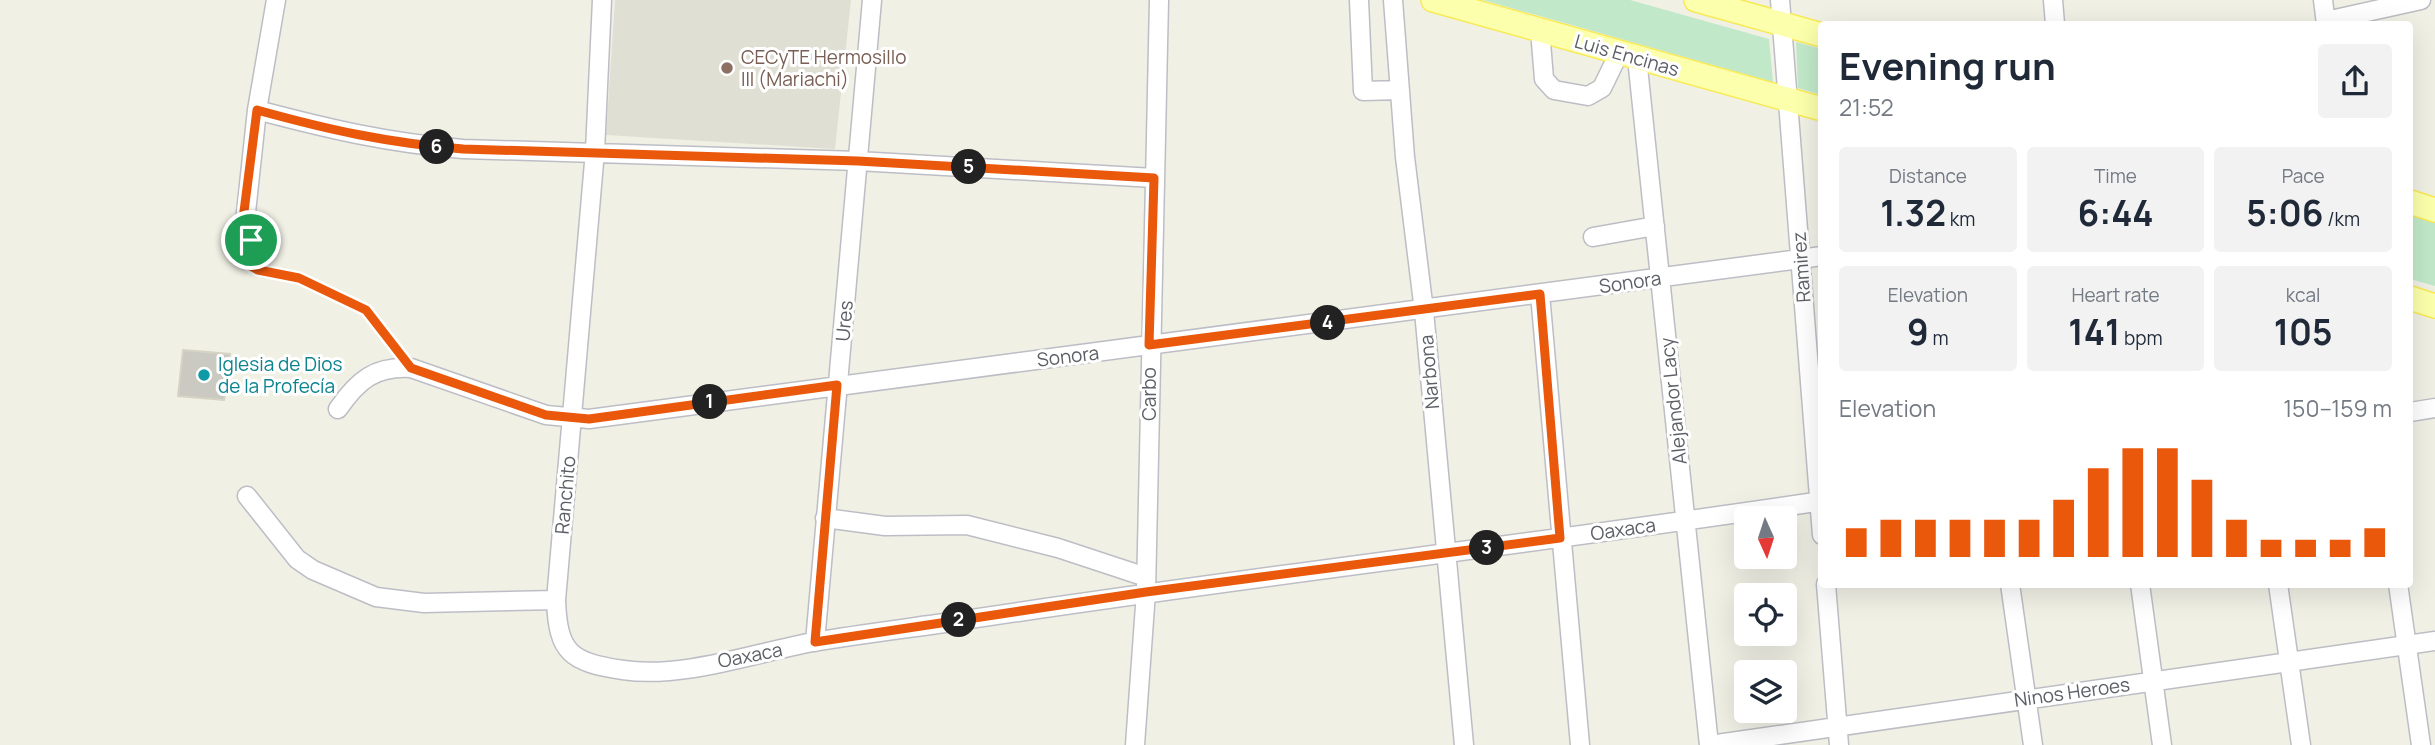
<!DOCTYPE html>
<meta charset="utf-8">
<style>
body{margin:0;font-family:Manrope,sans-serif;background:#f2f2f3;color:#1f2937;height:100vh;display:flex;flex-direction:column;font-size:26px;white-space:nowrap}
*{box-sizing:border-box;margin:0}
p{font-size:23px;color:#747a83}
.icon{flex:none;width:38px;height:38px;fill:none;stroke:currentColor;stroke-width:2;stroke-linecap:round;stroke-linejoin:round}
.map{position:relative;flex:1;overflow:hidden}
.sheet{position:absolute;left:1818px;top:21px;width:595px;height:567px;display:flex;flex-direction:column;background:#fff;border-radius:7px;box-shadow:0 7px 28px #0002}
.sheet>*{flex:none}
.needle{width:46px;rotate:177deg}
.buttons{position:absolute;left:1734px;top:506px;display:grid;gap:14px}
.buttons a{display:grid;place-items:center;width:63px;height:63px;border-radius:7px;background:#fff;box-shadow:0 7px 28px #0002;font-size:35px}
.pin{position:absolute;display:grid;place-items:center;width:60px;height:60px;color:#fff;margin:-30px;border:4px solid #fff;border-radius:50%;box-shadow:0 2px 7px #0007}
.km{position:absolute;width:35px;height:35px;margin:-18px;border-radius:50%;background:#222;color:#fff;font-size:19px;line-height:35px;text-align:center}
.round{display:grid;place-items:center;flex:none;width:74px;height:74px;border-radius:7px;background:#f2f2f3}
.overview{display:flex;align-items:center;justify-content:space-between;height:119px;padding:0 21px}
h1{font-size:38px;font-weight:700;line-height:52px}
.figures{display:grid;grid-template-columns:repeat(3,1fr);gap:10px;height:119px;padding:7px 21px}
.figures div{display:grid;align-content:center;border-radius:7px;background:#f2f2f3;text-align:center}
.figures b{font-size:35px;font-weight:700}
.figures small{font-size:19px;font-weight:400}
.figures p{font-size:19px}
.chart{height:196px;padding:14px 21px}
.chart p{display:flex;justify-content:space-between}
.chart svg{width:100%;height:126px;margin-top:7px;stroke:#ea580c;stroke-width:6}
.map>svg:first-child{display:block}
.education{fill:#e0dfd4}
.green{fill:#c1e9c9}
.building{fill:#cbcac2;stroke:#d5d3c3;stroke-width:2}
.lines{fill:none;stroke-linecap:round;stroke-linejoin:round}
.minor-casing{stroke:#bdbec5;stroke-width:21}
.major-casing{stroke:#f8ea56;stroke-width:26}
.path{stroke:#99cab1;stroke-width:3.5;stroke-dasharray:7 3.5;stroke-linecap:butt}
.minor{stroke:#fff;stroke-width:18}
.major{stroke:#fcffab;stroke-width:23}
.route-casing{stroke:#fff;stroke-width:14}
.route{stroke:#ea580c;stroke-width:9}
.education-dot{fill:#8d6e63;stroke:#fff;stroke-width:2.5}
.culture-dot{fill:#0f9aa8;stroke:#fff;stroke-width:2.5}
.labels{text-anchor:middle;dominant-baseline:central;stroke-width:6;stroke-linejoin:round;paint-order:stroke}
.street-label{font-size:19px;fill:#5d5f67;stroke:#fff}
.education-label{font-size:19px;fill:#785e54;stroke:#fff;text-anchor:start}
.culture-label{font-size:19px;fill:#0d838f;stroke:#fff;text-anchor:start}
</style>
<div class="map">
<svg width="2435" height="745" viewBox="0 0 2435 745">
<rect width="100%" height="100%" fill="#f0f0e5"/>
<!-- education -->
<path class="education" d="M615 0H851L835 149 606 135Z"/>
<!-- green -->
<path class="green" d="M1483 0H1630L1769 39 1773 82Z
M1796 42 1822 49V95L1798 88Z
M2410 214 2435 221V286L2410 279Z"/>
<!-- building -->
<path class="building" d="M183 350 230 354 224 400 178 396Z"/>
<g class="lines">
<!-- minor casing -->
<g class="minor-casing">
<path id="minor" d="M602 0 595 151 556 600C558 653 570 662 623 670 682 679 754 653 813 642 861 634 910 628 958 621 1245 577 1534 544 1822 501
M1359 0 1363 91 1400 90
M1393 0 1405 157 1424 311 1464 745
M1780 0 1822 535
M2053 0 2055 24
M2323 0 2326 24
M2326 21 2421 0
M1540 30 1544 79 1554 90 1588 96 1602 88 1619 53
M1637 58 1709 745
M257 110C329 129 388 143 463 149L858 161 1154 178
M244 231 257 110 276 0
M1593 237 1655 226
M1540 294 1580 745
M338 409C358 380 375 366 411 368L546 415 589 419 1822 256
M2410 412 2435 408
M247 496 297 559 313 570 376 597 424 603 556 600
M825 518 885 526 967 525 1058 548 1146 577
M1826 584 1839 745
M2010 584 2033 745
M2140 584 2162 745
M2278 584 2301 745
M2398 584 2421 745
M815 642 872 0
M1135 745 1146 592 1159 0
M1710 745 2435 641"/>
</g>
<!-- major casing -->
<g class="major-casing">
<path id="major" d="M1433 0 1822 109
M1696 0 1822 35
M2410 202 2435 210
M2410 298 2435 306"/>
</g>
<!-- path -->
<path class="path" d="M252 245 250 262 254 269C268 273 283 273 297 277 346 291 370 311 399 352"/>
<!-- minor -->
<use href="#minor" class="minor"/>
<!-- major -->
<use href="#major" class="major"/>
</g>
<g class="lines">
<!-- route casing -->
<g class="route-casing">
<path id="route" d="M257 110C329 130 388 143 463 149L858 161 1154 178 1149 345 1540 294 1560 538 1146 592 815 642 837 385 589 419 546 415 411 368 366 310 299 278 258 270 251 266 252 244 242 227Z"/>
</g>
<!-- route -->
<use href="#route" class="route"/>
</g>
<!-- markers -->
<circle class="education-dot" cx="727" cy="68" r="7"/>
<circle class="culture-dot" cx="204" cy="375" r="7"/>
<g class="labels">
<!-- street labels -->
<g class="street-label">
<text transform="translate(1627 55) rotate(16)">Luis Encinas</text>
<text transform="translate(1801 267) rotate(-94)">Ramirez</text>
<text transform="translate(1630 282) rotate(-8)">Sonora</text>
<text transform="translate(844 321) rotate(-85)">Ures</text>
<text transform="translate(1068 356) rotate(-7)">Sonora</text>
<text transform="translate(1429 372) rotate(-95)">Narbona</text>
<text transform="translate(1149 394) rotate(-90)">Carbo</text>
<text transform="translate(1673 401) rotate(-96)">Alejandor Lacy</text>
<text transform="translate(565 495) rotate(-85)">Ranchito</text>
<text transform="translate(1623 529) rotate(-8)">Oaxaca</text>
<text transform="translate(750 655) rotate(-11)">Oaxaca</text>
<text transform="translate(2072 692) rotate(-8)">Ninos Heroes</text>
</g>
<!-- education labels -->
<g class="education-label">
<text x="741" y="57">CECyTE Hermosillo<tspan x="741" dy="22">III (Mariachi)</tspan></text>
</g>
<!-- culture labels -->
<g class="culture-label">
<text x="218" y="364">Iglesia de Dios<tspan x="218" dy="22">de la Profecía</tspan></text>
</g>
</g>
</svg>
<div class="buttons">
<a><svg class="needle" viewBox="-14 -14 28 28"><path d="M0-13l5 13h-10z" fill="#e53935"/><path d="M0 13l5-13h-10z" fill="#747a83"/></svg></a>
<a><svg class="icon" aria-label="locate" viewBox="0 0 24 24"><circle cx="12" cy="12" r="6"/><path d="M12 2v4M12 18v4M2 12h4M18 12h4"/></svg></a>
<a><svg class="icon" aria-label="layers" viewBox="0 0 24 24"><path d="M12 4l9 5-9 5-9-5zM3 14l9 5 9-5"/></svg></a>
</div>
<div class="pin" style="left:251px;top:240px;background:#1e9e55"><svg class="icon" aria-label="arrive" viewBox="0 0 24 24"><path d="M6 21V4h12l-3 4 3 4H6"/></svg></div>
<b class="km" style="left:710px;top:402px">1</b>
<b class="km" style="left:959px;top:620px">2</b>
<b class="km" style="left:1487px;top:548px">3</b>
<b class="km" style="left:1328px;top:323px">4</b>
<b class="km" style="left:969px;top:167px">5</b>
<b class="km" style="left:437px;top:147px">6</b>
<section class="sheet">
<div class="overview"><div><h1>Evening run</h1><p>21:52</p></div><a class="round"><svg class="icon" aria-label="share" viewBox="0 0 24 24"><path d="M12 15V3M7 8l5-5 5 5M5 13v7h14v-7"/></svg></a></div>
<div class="figures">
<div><p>Distance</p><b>1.32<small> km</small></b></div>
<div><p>Time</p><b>6:44</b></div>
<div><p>Pace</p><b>5:06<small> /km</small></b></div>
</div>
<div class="figures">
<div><p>Elevation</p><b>9<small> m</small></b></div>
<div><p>Heart rate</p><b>141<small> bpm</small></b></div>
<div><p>kcal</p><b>105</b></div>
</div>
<div class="chart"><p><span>Elevation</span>150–159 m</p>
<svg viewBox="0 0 160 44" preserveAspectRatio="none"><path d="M5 44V34M15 44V31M25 44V31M35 44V31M45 44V31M55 44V31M65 44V24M75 44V13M85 44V6M95 44V6M105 44V17M115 44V31M125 44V38M135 44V38M145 44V38M155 44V34"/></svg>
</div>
</section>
</div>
